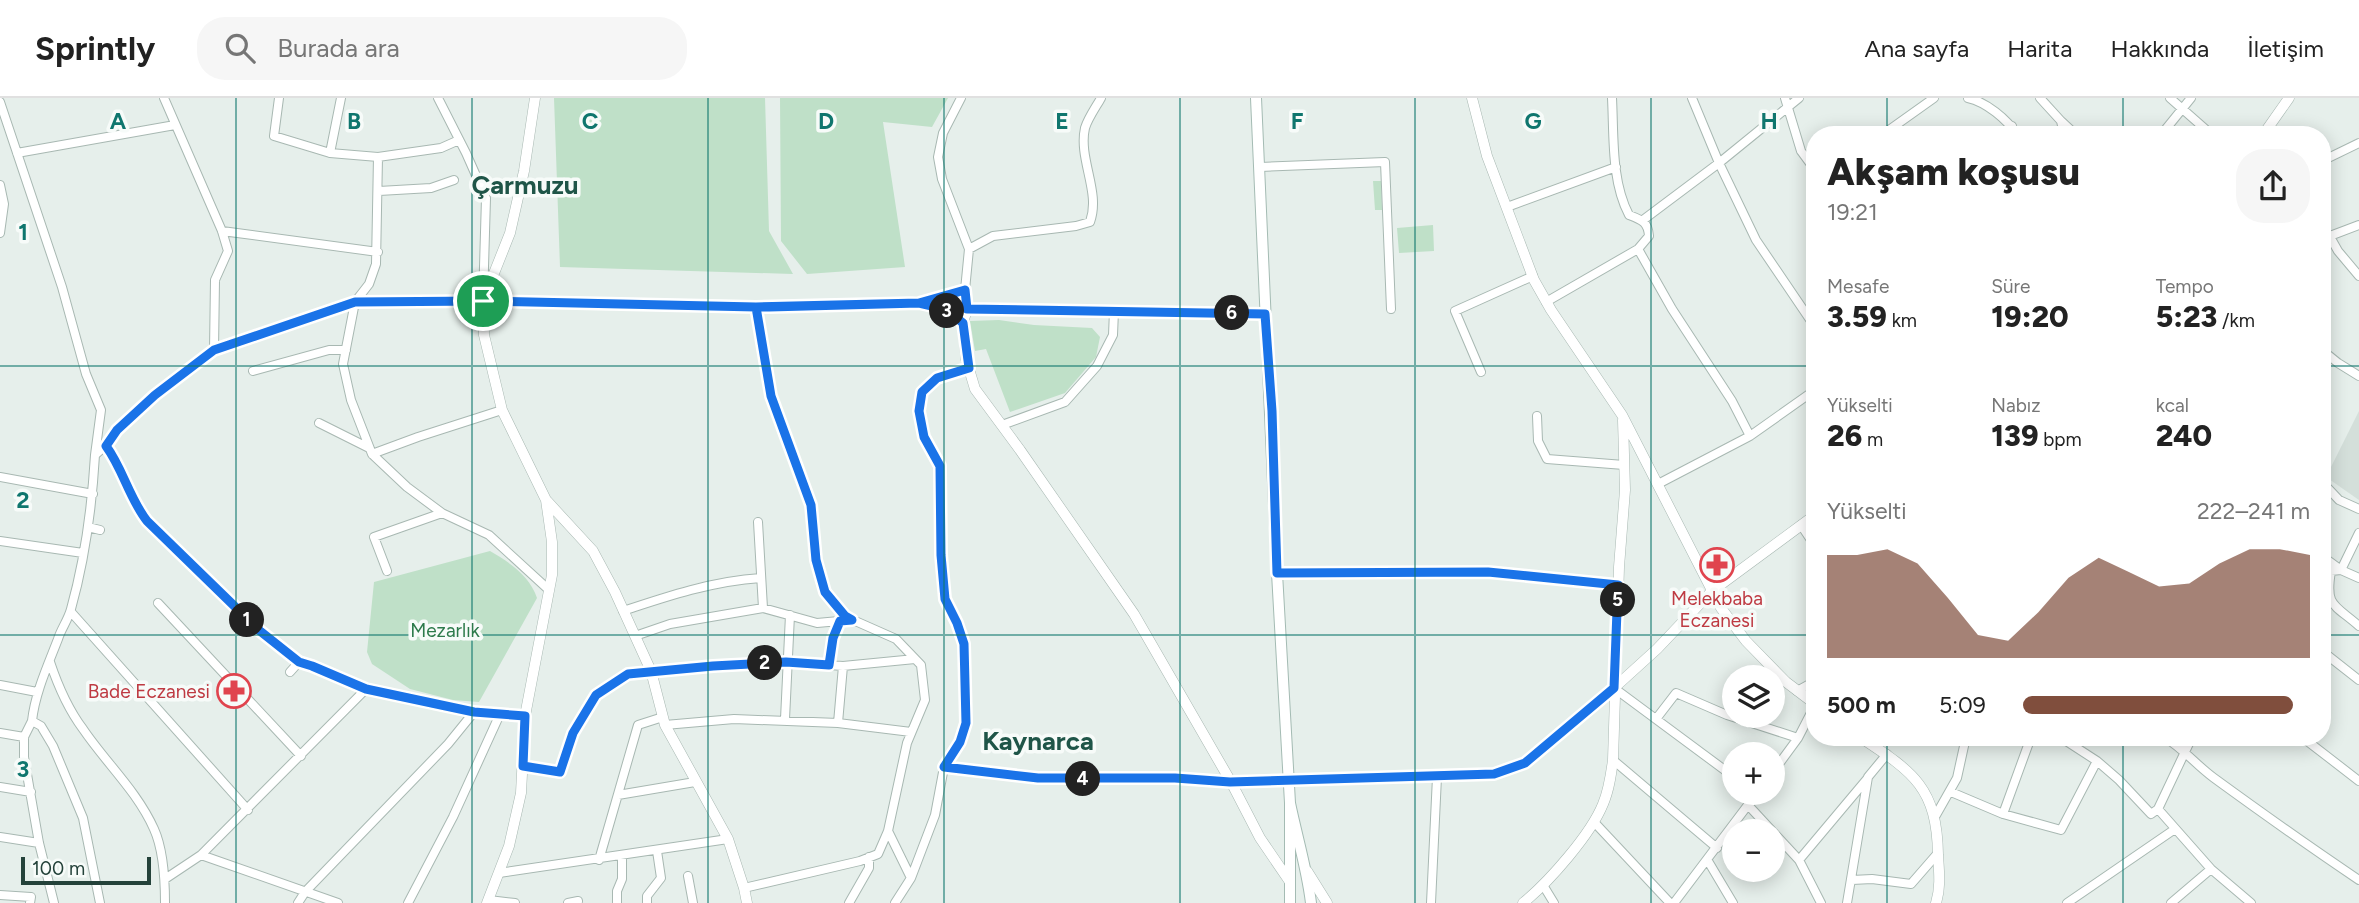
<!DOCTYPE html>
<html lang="tr">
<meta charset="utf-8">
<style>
body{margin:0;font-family:Figtree,sans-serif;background:#f6f6f6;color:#222;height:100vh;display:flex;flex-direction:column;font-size:26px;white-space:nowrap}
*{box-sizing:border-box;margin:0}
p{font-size:23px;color:#767676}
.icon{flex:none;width:38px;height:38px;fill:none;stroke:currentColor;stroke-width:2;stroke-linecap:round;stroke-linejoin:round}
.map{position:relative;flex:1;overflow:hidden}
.side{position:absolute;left:1806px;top:28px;width:525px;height:620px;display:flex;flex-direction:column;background:#fff;border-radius:28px;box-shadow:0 4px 18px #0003}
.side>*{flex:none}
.tools{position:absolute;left:1722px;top:567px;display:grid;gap:14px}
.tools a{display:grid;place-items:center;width:63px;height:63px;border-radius:50%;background:#fff;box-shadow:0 4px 18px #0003;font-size:35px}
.scale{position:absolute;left:21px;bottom:18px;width:130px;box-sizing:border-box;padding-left:7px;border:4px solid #24423a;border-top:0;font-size:19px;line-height:24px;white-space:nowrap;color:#24423a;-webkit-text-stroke:5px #f7fbf9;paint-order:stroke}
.pin{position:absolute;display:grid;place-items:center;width:60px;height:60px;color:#fff;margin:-30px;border:4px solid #fff;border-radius:50%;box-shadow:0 2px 7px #0007}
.km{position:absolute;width:35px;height:35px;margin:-18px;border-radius:50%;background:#222;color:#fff;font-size:19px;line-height:35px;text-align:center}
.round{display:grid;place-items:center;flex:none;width:74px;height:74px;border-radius:28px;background:#f6f6f6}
.summary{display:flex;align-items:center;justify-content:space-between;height:119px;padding:0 21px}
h1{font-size:38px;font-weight:800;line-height:52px}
.metrics{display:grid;grid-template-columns:repeat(3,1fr);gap:10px;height:119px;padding:7px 21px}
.metrics div{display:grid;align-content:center}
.metrics b{font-size:30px;font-weight:800}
.metrics small{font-size:19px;font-weight:400}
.metrics p{font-size:19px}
.chart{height:196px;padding:14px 21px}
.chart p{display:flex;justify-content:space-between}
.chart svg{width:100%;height:126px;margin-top:7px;fill:#804e3d;opacity:.7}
ul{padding:0 21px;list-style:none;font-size:23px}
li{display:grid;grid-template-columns:112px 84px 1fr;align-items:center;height:52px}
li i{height:18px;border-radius:9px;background:#804e3d}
header{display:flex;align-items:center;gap:42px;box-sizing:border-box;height:98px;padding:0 35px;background:#fff;border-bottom:2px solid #e0e0e0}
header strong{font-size:33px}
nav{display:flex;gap:38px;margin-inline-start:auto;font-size:24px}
.search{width:490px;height:63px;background:#f6f6f6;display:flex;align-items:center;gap:18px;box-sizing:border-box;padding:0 24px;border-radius:28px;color:#767676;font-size:26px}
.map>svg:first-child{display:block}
.built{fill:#d4dfda}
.green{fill:#bfe0c8}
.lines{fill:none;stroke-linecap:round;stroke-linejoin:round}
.minor-casing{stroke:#a8b8b2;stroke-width:10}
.tertiary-casing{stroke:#a8b8b2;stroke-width:11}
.secondary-casing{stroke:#a4bbb3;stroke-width:12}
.minor{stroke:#fff;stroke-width:8}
.tertiary{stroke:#fff;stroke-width:10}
.secondary{stroke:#fff;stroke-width:10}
.route-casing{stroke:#fff;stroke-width:14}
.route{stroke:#1a73e8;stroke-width:9}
.grid{fill:none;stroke:#0f766e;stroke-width:2;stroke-opacity:0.55}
.labels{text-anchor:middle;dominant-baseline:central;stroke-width:7;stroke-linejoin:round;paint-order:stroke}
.health-label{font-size:19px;fill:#be3a42;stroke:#f7fbf9}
.park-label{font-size:19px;fill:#2d7a4b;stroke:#f7fbf9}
.district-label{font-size:26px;font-weight:bold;fill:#1f5548;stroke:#f7fbf9}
.grid-label{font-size:23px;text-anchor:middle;font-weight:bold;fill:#0f766e;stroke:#f7fbf9;stroke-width:7;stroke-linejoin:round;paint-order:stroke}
</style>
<header>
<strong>Sprintly</strong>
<div class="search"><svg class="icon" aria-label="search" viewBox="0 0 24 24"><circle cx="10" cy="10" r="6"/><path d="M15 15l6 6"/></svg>Burada ara</div>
<nav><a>Ana sayfa</a><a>Harita</a><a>Hakkında</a><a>İletişim</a></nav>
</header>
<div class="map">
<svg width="2359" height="805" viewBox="0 0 2359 805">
<rect width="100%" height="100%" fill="#e6efeb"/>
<!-- built -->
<path class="built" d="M2359 313V402L2326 379Z"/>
<!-- green -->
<path class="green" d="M554 0H765L769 133 793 176 560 169Z
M780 0H948L932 29 883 24 905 169 807 176 781 143Z
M1373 83H1381L1382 112H1375Z
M1433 127 1434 153 1399 155 1397 130Z
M999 222 1034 227 1092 230 1100 239 1096 259 1065 295 1010 314 986 251 975 253 970 223Z
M490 453C509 464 530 478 537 500L479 604 453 602 410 591 372 566 367 554 374 484Z"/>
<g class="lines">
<!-- minor casing -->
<g class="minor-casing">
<path id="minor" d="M164 0 222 133 228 153 215 182 214 252
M279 0 274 38 330 55
M341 0 330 55 378 59 376 166 369 186 355 204
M961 0 943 35 938 59 942 81 969 151 965 192
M1612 0C1614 38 1611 83 1629 117 1642 122 1648 124 1649 138L1638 151 1672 211 1732 303 1750 338
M1692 0 1719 65 1756 142 1815 229
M1785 0 1801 53 1815 72
M1968 0C1986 4 2007 21 2017 37
M2040 0 2061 23 2064 37
M2170 0 2212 37
M0 4 62 189 86 276 101 312 95 357
M2061 23 2076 37
M1882 37 1934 0
M2002 37 2012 28
M2161 37 2191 0
M17 55 175 27
M378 59 441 50 459 42
M2322 63 2359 45
M1260 69 1385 64 1391 211
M0 87 4 106 0 135
M379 93 431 90 454 82
M1507 109 1616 69
M1643 122 1719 65 1799 0
M222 133 378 154
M2329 137 2338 153 2359 178
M2322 141 2359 127
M969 151 993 138 1076 128 1090 124C1101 94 1078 61 1085 30 1088 20 1096 9 1101 0
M355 204 483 203 486 100 466 55 438 0
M1546 204 1638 151
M2322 252 2338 265 2359 278
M253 273 329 252H346
M1481 274 1455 213 1533 178
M1537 318 1538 343 1547 361 1624 367
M319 325 369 350
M1002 327 1065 304 1097 268 1113 237 1114 213
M105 348C123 371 129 400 147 423L260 533 299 564 312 568 366 591
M372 356 418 339 502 312
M0 379 93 396
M2322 384 2339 402 2359 411
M1658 386 1750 338 1815 292
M758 424 763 510
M1801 427 1815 448
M88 429 100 432
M2359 435 2341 472 2359 480
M0 443 83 455
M2322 458 2341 472
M2341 472 2331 473C2325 509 2334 506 2359 528
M387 473 374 439 442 415
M1277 475 1488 474 1618 487
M158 505 301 658
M623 513C668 498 713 483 761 480
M71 514 248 712
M635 538 670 526 763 510 817 525 850 522
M2322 553 2359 582
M50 564C58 588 68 611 83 631 106 665 137 693 154 731 164 753 165 782 165 805
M829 567 833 540 840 523
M843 568 838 625 911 634
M290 574 299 564
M0 587 37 594
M1797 593 1815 583
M785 621 790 517
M1656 621 1676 595 1727 617 1798 640
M32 623 24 639V659L39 745 54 805
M665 627 734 621 838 625
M0 635 24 639
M2060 639 2097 663
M2164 639C2183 650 2196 667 2214 680 2262 715 2310 749 2359 782
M2192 639 2158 711 2211 771 2251 805
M2302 639 2359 683
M1613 662 1717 750
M523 668 560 674 573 635 596 597 628 576 713 568 786 564 843 568 915 561
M944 669 1038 680H1175L1231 684 1494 676 1525 665 1614 590 1734 679
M1773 674 1798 640 1815 607
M0 689 31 694
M1951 694 2003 716 2061 732 2097 663 2119 682 2151 716 2158 711
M618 697 695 684
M1748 707 1772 733
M2003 716 2031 639
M1936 717 1957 680 1966 639
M1594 724 1670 805
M888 733 911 780 895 805
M1773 734 1799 762 1821 805
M0 739 39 745
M201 757 338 805
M599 762 638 627 663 619
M1799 762 1867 681
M1708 763 1733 805
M499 775 728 741
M688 778 693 805
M911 780 935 717 944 669 959 644 966 625 964 546 957 525 945 501 941 457 940 368 924 339 919 313 922 294 937 280 969 270
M165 781 201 757 366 591 474 614 525 618
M1852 782 1872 781 1911 786 1938 755
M1543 787 1554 805
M744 790 860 763 878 756 888 733 907 645 925 602 921 567 896 541 844 518 825 494 816 462 811 407 771 298 756 209
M0 797 31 799 30 805
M489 802 515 805
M100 805 83 720 53 648 41 628 32 623C35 595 48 567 58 541 61 531 68 522 71 511 85 461 92 408 95 357L105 348 116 332 155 297 214 252 355 204 343 266 351 302 372 356 407 389 442 415 489 437 549 492
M298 805 305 794 448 646 474 614
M408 805 453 719 500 616
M568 805 578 803
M617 805V793L622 781V758
M647 805V798L661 780 657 753
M849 805 869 770V759
M1431 805 1437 679
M1674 805 1757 695
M1847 805 1868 679 1887 656
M2067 805 2175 731
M2171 805 2211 771"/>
</g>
<!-- tertiary casing -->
<g class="tertiary-casing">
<path id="tertiary" d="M1472 0 1487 58 1534 182 1551 212 1622 317 1721 510 1746 543 1786 584 1815 606
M2263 37 2289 0
M483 203C596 206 710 210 824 207 871 206 921 210 965 192L967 211 963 225 966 261 975 291 1020 352 1134 516 1231 684 1260 740 1290 784
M923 206 945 211 963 225
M547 403 593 453 615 494 651 573 665 627 728 741 744 790 747 805
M1614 590 1657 551 1712 493 1815 417
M1860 639C1913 674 1937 689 1938 757 1939 773 1941 789 1936 805
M1307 773 1327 805
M487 805 509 748 521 695 525 618 552 477V444L546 402 502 312 484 237 483 203 510 135 524 73 535 0
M1523 805C1549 784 1591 736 1603 706 1609 692 1611 677 1613 662L1619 469 1625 392 1623 322"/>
</g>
<!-- secondary casing -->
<g class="secondary-casing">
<path id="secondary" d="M1256 0 1277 475 1290 705
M967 211 1265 216
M1290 805V705C1297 739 1307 771 1311 805"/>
</g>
<!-- minor -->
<use href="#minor" class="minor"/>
<!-- tertiary -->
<use href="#tertiary" class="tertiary"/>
<!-- secondary -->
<use href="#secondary" class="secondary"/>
</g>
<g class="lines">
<!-- route casing -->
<g class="route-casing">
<path id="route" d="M483 203 355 204 214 252 155 297 117 332 106 348C123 371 129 400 147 423L260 533 299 564 312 568 366 591 474 614 525 618 523 668 560 674 573 635 596 597 628 576 713 568 786 564 829 567 833 540 840 523 852 522 845 518 825 494 816 462 811 407 771 298 756 209 919 205 945 211 963 225 969 270 937 280 922 294 919 313 924 339 940 368 941 457 945 501 957 525 964 546 966 625 960 644 944 669 1038 680H1175L1230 684 1494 676 1525 665 1614 590 1618 487 1488 474 1277 475 1272 313 1265 216 967 211 965 192 919 205 769 209H756L483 203"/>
</g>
<!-- route -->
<use href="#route" class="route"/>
</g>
<!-- grid -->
<path class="grid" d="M236 0V805M472 0V805M708 0V805M944 0V805M1180 0V805M1415 0V805M1651 0V805M1887 0V37M2123 0V37M0 268H1815M2322 268H2359M0 537H1815M2322 537H2359M1887 639V805M2123 639V805"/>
<!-- icons -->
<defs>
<g id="pharmacy-ring" transform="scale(1.75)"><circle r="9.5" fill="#f7fbf9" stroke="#e0444e" stroke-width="1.5"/><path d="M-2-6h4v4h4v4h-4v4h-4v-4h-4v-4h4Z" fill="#e0444e"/></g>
</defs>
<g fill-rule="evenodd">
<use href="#pharmacy-ring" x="1717" y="467"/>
<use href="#pharmacy-ring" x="234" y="593"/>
</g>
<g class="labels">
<!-- health labels -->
<g class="health-label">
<text x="1717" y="500">Melekbaba<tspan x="1717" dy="22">Eczanesi</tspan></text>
<text x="210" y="593" text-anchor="end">Bade Eczanesi</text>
</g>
<!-- park labels -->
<g class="park-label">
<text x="445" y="532">Mezarlık</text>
</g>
<!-- district labels -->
<g class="district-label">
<text x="525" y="87">Çarmuzu</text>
<text x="1038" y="643">Kaynarca</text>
</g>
</g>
<g class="grid-label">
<text x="118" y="31">A</text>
<text x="354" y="31">B</text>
<text x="590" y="31">C</text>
<text x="826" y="31">D</text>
<text x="1062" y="31">E</text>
<text x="1297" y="31">F</text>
<text x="1533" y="31">G</text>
<text x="1769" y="31">H</text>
<text x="23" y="142">1</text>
<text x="23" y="410">2</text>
<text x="23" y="679">3</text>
</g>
</svg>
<div class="tools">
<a><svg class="icon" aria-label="layers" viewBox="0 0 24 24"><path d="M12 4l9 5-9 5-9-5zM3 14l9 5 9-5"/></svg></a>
<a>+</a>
<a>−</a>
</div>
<div class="scale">100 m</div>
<div class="pin" style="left:483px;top:203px;background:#1e9e55"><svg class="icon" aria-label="arrive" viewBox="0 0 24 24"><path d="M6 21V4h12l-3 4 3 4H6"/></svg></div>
<b class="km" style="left:247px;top:522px">1</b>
<b class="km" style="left:765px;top:565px">2</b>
<b class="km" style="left:947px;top:213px">3</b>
<b class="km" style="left:1083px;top:681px">4</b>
<b class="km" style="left:1618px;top:502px">5</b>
<b class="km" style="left:1232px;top:215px">6</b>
<section class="side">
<div class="summary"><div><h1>Akşam koşusu</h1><p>19:21</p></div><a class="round"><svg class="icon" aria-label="share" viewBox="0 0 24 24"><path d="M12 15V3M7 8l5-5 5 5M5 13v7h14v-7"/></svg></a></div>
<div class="metrics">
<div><p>Mesafe</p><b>3.59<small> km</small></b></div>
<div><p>Süre</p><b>19:20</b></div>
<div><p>Tempo</p><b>5:23<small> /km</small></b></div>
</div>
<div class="metrics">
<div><p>Yükselti</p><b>26<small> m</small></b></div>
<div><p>Nabız</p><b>139<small> bpm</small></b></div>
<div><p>kcal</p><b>240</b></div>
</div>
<div class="chart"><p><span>Yükselti</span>222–241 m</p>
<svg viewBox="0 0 160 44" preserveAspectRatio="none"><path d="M0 44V8L10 8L20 6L30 11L40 23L50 36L60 38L70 28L80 16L90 9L100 14L110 19L120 18L130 11L140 6L150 6L160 8V44z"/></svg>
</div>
<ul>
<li><b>500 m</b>5:09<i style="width:94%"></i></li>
</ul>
</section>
</div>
